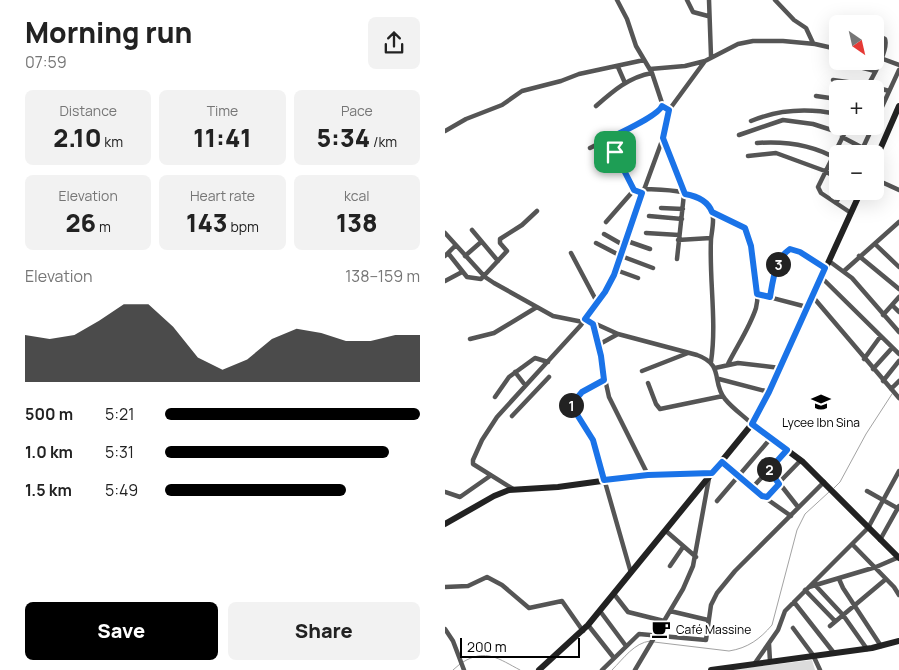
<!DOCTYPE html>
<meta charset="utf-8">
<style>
body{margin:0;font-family:Manrope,sans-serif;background:#f2f2f2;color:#222;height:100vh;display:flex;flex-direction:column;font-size:19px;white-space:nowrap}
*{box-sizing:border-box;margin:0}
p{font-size:16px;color:#767676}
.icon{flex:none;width:28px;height:28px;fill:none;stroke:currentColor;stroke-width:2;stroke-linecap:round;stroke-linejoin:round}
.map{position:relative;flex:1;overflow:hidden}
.sheet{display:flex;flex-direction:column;background:#fff;width:445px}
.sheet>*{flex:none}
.needle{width:32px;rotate:146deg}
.tools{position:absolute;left:384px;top:15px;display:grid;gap:10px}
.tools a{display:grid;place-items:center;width:55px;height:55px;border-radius:8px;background:#fff;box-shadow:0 5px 20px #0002;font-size:25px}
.scale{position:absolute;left:15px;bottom:12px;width:120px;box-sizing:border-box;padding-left:5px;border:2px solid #000;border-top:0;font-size:14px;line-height:18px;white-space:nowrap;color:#000;-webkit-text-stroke:4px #fff;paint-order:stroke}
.pin{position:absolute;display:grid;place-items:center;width:42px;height:42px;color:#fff;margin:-21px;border-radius:10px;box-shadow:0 2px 8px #0006}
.km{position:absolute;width:25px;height:25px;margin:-12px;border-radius:50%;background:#222;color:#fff;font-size:14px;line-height:25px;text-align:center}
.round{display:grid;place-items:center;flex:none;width:52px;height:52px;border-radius:8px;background:#f2f2f2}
.summary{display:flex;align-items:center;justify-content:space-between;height:85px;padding:0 25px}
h1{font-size:28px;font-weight:800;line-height:38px}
.figures{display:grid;grid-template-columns:repeat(3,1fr);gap:8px;height:85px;padding:5px 25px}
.figures div{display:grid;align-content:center;border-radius:8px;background:#f2f2f2;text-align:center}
.figures b{font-size:25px;font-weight:800}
.figures small{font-size:14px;font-weight:400}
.figures p{font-size:14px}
.chart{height:140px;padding:10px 25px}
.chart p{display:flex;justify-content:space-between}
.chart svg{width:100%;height:90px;margin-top:5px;fill:#000;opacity:.7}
.cta{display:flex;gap:10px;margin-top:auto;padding:10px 25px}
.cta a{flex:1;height:58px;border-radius:8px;background:#000;color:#fff;font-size:20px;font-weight:800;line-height:58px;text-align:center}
.cta a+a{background:#f2f2f2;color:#222}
ul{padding:0 25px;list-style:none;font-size:16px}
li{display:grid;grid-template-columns:80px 60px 1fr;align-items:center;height:38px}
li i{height:12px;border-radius:6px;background:#000}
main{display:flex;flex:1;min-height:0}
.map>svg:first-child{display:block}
.green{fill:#dcdcdc}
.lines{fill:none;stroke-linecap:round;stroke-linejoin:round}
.stream{stroke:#a3a3a3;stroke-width:1}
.street{stroke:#555;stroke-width:4.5}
.secondary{stroke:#222;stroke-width:6}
.route-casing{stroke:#fff;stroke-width:10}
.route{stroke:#1a73e8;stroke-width:6}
.labels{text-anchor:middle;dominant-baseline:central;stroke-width:4;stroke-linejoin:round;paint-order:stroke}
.poi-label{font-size:12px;fill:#000;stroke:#fff}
</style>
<main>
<section class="sheet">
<div class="summary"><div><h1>Morning run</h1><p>07:59</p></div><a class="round"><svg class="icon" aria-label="share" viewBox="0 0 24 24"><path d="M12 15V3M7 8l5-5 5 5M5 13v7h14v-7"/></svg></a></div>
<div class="figures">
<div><p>Distance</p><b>2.10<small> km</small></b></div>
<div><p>Time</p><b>11:41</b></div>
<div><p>Pace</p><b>5:34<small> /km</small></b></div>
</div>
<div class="figures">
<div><p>Elevation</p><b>26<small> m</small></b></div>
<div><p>Heart rate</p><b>143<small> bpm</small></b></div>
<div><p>kcal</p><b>138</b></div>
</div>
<div class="chart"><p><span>Elevation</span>138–159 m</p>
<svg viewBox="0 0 160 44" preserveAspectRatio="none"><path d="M0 44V21L10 23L20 21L30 14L40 6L50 6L60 17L70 32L80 38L90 33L100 23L110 18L120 20L130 24L140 24L150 21L160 21V44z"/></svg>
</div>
<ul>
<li><b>500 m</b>5:21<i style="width:100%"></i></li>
<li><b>1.0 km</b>5:31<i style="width:88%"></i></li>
<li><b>1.5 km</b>5:49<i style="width:71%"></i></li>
</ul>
<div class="cta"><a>Save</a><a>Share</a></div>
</section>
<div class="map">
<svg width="454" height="670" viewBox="0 0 454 670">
<rect width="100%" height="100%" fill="#fff"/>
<!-- green -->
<path class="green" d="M367 660 370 670H283Z"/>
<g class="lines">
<!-- stream -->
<path class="stream" d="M389 488 395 482 421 434 447 394
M209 642 284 651C303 648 315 639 327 625L352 530 360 514 384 492
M18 662C41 648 54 659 75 670
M8 670 15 664
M167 670C179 658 189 643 205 641"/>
<!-- street -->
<path class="street" d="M172 0 182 19 191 46 207 73 218 106
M242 0 248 12 263 16
M264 0 266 56
M330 0 349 20 361 28 368 43
M430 56 454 65
M395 62 430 71
M173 67 180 83
M205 69 240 66 260 61
M388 80 423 85 444 91
M421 89C427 78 444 50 440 39L430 34
M371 96 392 99
M151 106C168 91 184 77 207 73
M306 121C335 109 362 108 392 114
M430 122 454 70
M403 126 373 187 376 193 406 213
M0 131 21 119 57 105 77 91 116 81 134 74 199 60
M294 135 338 120 368 124 399 134
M397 137 418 148
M218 138 239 194 232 259
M312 143C339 141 368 145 392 159
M145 148 163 139
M415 154 428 126
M303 156 331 153 380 171 392 178
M430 179 454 190
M199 189C219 190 250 189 264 206 271 214 267 230 266 239 264 280 272 321 266 362
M197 193 189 190 163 139C176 132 213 116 217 106
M391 203 397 191
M216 208 238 209
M267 212 301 230C308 249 316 288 311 308 305 327 292 346 283 364
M204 216 237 219
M161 222 189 190
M27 230 53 261
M0 233 40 277 49 283 108 316 138 322
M201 233 234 235
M159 234 180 246
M233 240 266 238
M182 241 205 249
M151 243 176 256 208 268
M430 244 454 267
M3 253 22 277 36 279 62 251 55 243V239L77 225 92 211
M126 253 152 302
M0 256 11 245
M20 256 36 242
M414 256 454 289
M384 261 407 278 454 332
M171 270 193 278
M399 271 454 222
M376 277 454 354
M0 281 17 272
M312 294 362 307
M325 297C328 280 330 259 345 249L355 252 380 268
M368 297 454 398
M447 305 454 312
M438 315 454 297
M140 319 173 334 252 355C280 365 266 382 280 399 288 409 299 416 307 424
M148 324 164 397 203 475
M25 339 49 333 92 307
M153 345 173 334
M419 359 435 337
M270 368 293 363 335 368
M428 369 447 348
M197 371 243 353
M70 372 80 385
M274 379 324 392
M159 380 137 392 126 405 148 440 186 573
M438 381 454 361
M203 383 211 404 215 409 278 396
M446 389 454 381
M50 397 64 377 90 358 103 362
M67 416 104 377
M277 462 320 497 356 460
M324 470 353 507
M307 488 342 450
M68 489 28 464V460L37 440 52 417 136 325 163 288 218 138 224 110 260 61 293 44 308 41H338L370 44 392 49
M422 491 454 509
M0 492 15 497 45 476
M319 497 346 516
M272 501 326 438
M221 531 251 557
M435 540 454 506
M407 544 449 587 454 595
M225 566 238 547
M394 579 398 588 436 646
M371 586 398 615 422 649
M0 587 23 586 42 577 57 585 84 608 117 601 138 631
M364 587 431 567 454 557
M360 590 390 621
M169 594 183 612 219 621
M349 602 389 653
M155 611 181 646
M225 611 263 620
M143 625 169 658
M385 626 441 579
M348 628 368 655 375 670
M0 629 8 641 19 670
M324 644 325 661
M310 663 333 630 340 611 423 528 454 471
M157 670 194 634 261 640 266 605 272 593 290 571 379 482
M190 670 238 589 248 566 264 478"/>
<!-- secondary -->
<path class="secondary" d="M430 161 454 106
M307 424 358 462 454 558
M0 524 49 496 64 490 113 487 186 477 267 473
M94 670 143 625 307 424 324 392 416 191
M266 670 427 648 454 641"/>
</g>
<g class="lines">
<!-- route casing -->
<g class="route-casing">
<path id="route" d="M217 106 224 110 218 138 240 194C251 196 263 201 267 212L300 228 306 246 312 294 325 297C328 280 330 259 345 249L355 252 380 268 324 392 307 424 342 450 324 470 334 484 322 497 317 496 277 462 267 473 203 475 159 480 148 440 126 405 137 392 159 380 156 356 148 324 140 319 160 292 169 275 197 193 189 190 163 139C176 132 213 116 217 106Z"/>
</g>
<!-- route -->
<use href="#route" class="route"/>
</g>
<!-- icons -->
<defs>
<g id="university-bare" transform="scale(1.5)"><path d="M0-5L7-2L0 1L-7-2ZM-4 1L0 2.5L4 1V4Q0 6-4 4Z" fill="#000" stroke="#fff" stroke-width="2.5" paint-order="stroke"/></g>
<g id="cafe-bare" transform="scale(1.5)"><path d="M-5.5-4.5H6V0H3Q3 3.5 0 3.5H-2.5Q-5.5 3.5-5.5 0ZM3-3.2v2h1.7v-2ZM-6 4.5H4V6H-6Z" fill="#000" stroke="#fff" stroke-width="2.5" paint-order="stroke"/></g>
</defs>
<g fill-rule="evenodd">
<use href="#university-bare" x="376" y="402"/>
<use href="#cafe-bare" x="216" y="629"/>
</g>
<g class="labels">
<!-- poi labels -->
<g class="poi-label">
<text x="376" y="422">Lycee Ibn Sina</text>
<text x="231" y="629" text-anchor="start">Café Massine</text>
</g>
</g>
</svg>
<div class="tools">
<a><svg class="needle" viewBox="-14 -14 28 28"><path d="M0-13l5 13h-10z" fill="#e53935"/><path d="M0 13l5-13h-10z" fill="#767676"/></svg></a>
<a>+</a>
<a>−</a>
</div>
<div class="scale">200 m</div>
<div class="pin" style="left:170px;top:152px;background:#1e9e55"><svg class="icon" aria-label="arrive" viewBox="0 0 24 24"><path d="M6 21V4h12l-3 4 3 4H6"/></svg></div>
<b class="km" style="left:126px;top:405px">1</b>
<b class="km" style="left:324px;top:469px">2</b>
<b class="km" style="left:333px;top:264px">3</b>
</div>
</main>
